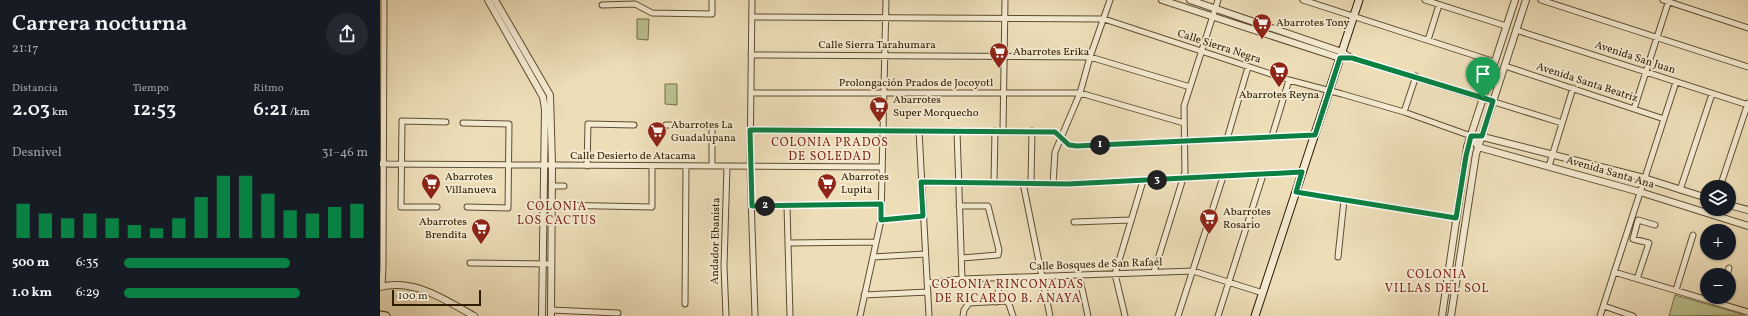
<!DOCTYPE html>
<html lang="es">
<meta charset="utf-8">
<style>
body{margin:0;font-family:Vollkorn,serif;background:#242831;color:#f1f3f6;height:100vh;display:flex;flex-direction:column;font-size:15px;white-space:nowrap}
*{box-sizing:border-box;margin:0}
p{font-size:13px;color:#9ea1a6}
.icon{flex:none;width:22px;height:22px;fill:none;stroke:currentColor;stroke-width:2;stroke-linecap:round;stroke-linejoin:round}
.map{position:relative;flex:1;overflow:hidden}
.panel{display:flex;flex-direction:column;background:#171b24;width:380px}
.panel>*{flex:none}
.tools{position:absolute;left:1320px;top:180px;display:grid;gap:8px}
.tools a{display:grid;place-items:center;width:36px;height:36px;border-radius:50%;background:#171b24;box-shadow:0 1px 3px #0004;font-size:20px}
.scale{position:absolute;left:12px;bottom:10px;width:89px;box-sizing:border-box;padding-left:4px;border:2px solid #2f1d03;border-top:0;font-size:11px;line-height:14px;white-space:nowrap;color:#2f1d03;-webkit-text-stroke:3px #f3ead1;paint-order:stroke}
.pin{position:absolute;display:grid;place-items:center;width:34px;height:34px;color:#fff;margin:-41px -17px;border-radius:50% 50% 50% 0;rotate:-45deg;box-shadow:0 0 4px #0007}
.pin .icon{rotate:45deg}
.km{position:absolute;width:20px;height:20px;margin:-10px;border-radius:50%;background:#222;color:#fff;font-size:11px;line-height:20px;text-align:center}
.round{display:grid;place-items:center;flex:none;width:42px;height:42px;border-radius:21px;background:#242831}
.head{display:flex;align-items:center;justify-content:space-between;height:68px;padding:0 12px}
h1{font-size:22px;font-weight:600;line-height:30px}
.figures{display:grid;grid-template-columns:repeat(3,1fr);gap:6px;height:68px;padding:4px 12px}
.figures div{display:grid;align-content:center}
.figures b{font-size:20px;font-weight:600}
.figures small{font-size:11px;font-weight:400}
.figures p{font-size:11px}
.chart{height:112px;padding:8px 12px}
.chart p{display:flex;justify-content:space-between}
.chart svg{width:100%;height:72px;margin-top:4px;stroke:#0b8043;stroke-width:6}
ul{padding:0 12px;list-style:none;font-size:13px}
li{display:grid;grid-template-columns:64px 48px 1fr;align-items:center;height:30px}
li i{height:10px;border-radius:5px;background:#0b8043}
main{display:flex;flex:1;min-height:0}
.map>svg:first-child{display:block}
.pitch{fill:#b9c18e;stroke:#746f48}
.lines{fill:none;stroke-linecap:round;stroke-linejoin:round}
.minor-casing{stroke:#5e4d30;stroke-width:7}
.tertiary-casing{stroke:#5e4d30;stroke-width:8}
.secondary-casing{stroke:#2f1d03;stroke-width:9}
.minor{stroke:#f3ead1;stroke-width:5}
.tertiary{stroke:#f3ead1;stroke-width:6}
.secondary{stroke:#f3ead1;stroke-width:7}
.route-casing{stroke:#fff;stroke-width:8}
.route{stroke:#0b8043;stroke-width:5}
.labels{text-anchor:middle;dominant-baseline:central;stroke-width:4;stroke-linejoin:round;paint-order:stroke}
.poi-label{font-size:11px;fill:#2f1d03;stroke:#f3ead1;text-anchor:start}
.street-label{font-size:11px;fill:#2f1d03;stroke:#f3ead1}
.neighbourhood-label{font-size:12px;letter-spacing:1px;fill:#7a1f14;stroke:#f3ead1}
</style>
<main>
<section class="panel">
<div class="head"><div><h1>Carrera nocturna</h1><p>21:17</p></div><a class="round"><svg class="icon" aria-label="share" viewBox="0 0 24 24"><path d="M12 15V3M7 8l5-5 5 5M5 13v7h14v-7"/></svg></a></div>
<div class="figures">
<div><p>Distancia</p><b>2.03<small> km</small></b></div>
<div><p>Tiempo</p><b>12:53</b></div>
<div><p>Ritmo</p><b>6:21<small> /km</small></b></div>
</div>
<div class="chart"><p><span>Desnivel</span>31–46 m</p>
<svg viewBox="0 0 160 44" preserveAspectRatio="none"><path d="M5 44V23M15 44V29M25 44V32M35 44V29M45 44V32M55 44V36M65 44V38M75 44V32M85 44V19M95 44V6M105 44V6M115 44V17M125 44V27M135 44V29M145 44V25M155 44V23"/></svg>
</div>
<ul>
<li><b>500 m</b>6:35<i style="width:68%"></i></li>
<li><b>1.0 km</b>6:29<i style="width:72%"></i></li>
</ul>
</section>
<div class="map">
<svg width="1368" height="316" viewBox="0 0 1368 316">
<rect width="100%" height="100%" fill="#eddeb8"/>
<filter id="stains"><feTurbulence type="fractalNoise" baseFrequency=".005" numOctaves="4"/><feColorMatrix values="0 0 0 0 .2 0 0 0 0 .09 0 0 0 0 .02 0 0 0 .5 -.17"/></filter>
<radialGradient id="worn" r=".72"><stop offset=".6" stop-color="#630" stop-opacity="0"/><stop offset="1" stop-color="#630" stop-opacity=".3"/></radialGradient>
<!-- pitch -->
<path class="pitch" d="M257 19H269L268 40 257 39Z
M285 84H297V105L285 104Z
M1295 295 1365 315 1289 316Z"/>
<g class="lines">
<!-- minor casing -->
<g class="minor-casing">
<path id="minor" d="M372 0 370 167 375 316
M923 0 1115 62
M1045 0 1126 26
M1161 0 1368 67
M1283 0 1368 28
M222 5 255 4 272 13 332 14V0
M372 17 724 19 909 80 962 94 1024 112 1091 136
M1136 30 1368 105
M1048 40 1059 5
M962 52 972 58 1182 123
M371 55 710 57 810 87
M1125 66 1284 119
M371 93H700L804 123
M1254 109 1289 0
M1024 112 1036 76
M83 123 129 124 128 208 87 207
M286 125 332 126V166
M370 130 675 132 689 145 697 146 935 135
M539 131 549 316
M577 131 582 279
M623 131 625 0
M892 136 909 80
M847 139 868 67
M0 164 502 167
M207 166 208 124 254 125
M1169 166 1193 88
M541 182 689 184 922 172
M614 182 615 131
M643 183 670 316
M651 183 652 131
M673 184 675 152 700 93 710 57 730 0
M172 186H184
M1340 187 1368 103
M1300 190 1332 94
M916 192 1076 218
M171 205 272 207V166
M372 206 501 204
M407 206 410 316
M579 206H608L619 250 618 255 582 258
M57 207H21L22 121 66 122
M501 220 543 216
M694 222 750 220
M408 243 496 242
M493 257 545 254
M958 257 964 200
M90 263 171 264
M774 272 805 172 804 106 838 0
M1234 272 1368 312
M699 275 708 316
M1347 275 1349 268
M1257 279 1269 243 1253 239 1258 220 1275 225
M547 283 582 279 813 271 883 293
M2 286 3 267 4 0
M1296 290 1313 235
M484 295 548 292
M616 302 621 278
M1338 303 1340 297
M305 304 306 166
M1224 306 1253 316
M171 310 238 313
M346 316 344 266 347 166
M480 316 501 220 506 0
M583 316 584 310 589 303 626 301 629 304 633 316
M745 316 735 274 763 181
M798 316 843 177
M838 316 883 175
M1220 316 1296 82"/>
</g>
<!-- tertiary casing -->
<g class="tertiary-casing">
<path id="tertiary" d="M108 0 163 97 165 109 162 316
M115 0 170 95 172 165 171 316
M782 0 960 58
M810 0 962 52
M1091 136 1098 147 1260 192 1368 226
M1099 136 1264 178 1327 198
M1349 205 1368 210
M0 287C34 278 65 300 94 316
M1062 316 1087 147 1135 0
M1071 316 1096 154 1146 0"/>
</g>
<!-- secondary casing -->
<g class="secondary-casing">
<path id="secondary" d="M0 315 6 316
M875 316 979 0"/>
</g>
<!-- minor -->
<use href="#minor" class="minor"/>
<!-- tertiary -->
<use href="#tertiary" class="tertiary"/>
<!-- secondary -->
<use href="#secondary" class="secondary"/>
</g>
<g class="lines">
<!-- route casing -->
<g class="route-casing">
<path id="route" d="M960 58H972L1113 101 1102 136H1091L1086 156 1076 218 916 192 922 172 688 184 541 182 543 216 501 220V204L372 206 370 130 675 132 689 145 697 146 935 135Z"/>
</g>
<!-- route -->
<use href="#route" class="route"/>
</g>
<!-- icons -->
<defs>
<g id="supermarket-pin" transform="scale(1)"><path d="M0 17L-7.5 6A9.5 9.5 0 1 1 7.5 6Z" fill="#8f2418" stroke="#f3ead1"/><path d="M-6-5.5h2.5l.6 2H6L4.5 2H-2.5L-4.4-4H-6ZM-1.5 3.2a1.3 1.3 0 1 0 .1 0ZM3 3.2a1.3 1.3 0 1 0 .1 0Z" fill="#fff"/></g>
</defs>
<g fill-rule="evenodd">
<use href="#supermarket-pin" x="882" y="23"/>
<use href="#supermarket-pin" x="619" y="52"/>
<use href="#supermarket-pin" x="899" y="71"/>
<use href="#supermarket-pin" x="499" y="106"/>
<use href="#supermarket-pin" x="277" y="131"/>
<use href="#supermarket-pin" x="51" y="183"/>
<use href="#supermarket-pin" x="447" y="183"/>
<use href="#supermarket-pin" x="829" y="218"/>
<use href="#supermarket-pin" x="101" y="228"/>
</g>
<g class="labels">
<!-- poi labels -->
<g class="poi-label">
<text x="896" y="23">Abarrotes Tony</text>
<text x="633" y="52">Abarrotes Erika</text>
<text x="899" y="95" text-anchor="middle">Abarrotes Reyna</text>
<text x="513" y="100">Abarrotes<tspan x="513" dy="13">Super Morquecho</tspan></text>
<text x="291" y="125">Abarrotes La<tspan x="291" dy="13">Guadalupana</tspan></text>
<text x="65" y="177">Abarrotes<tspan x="65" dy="13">Villanueva</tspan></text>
<text x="461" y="177">Abarrotes<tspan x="461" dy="13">Lupita</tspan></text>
<text x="843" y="212">Abarrotes<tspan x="843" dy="13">Rosario</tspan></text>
<text x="87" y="222" text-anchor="end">Abarrotes<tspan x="87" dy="13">Brendita</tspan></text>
</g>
<!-- street labels -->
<g class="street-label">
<text x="497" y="45">Calle Sierra Tarahumara</text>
<text transform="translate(839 47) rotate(18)">Calle Sierra Negra</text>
<text transform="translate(1255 58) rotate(18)">Avenida San Juan</text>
<text x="536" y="83">Prolongación Prados de Jocoyotl</text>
<text transform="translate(1207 83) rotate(18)">Avenida Santa Beatriz</text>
<text x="253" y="156">Calle Desierto de Atacama</text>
<text transform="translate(1230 173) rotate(16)">Avenida Santa Ana</text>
<text transform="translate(336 241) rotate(-89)">Andador Ebanista</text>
<text transform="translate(716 265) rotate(-2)">Calle Bosques de San Rafaél</text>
</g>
<!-- neighbourhood labels -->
<g class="neighbourhood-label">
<text x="450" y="143">COLONIA PRADOS<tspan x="450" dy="14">DE SOLEDAD</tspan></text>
<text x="177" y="207">COLONIA<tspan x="177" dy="14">LOS CACTUS</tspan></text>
<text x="1057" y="275">COLONIA<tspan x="1057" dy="14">VILLAS DEL SOL</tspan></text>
<text x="628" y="285">COLONIA RINCONADAS<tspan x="628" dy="14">DE RICARDO B. ANAYA</tspan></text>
</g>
</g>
<rect width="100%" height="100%" filter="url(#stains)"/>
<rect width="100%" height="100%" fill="url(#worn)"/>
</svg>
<div class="tools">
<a><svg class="icon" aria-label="layers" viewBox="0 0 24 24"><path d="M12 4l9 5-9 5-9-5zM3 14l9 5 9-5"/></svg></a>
<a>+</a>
<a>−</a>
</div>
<div class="scale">100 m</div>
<div class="pin" style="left:1103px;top:98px;background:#1e9e55"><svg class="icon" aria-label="arrive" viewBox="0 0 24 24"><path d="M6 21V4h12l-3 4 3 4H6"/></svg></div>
<b class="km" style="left:720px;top:145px">1</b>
<b class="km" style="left:385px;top:206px">2</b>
<b class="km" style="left:777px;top:180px">3</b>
</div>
</main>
